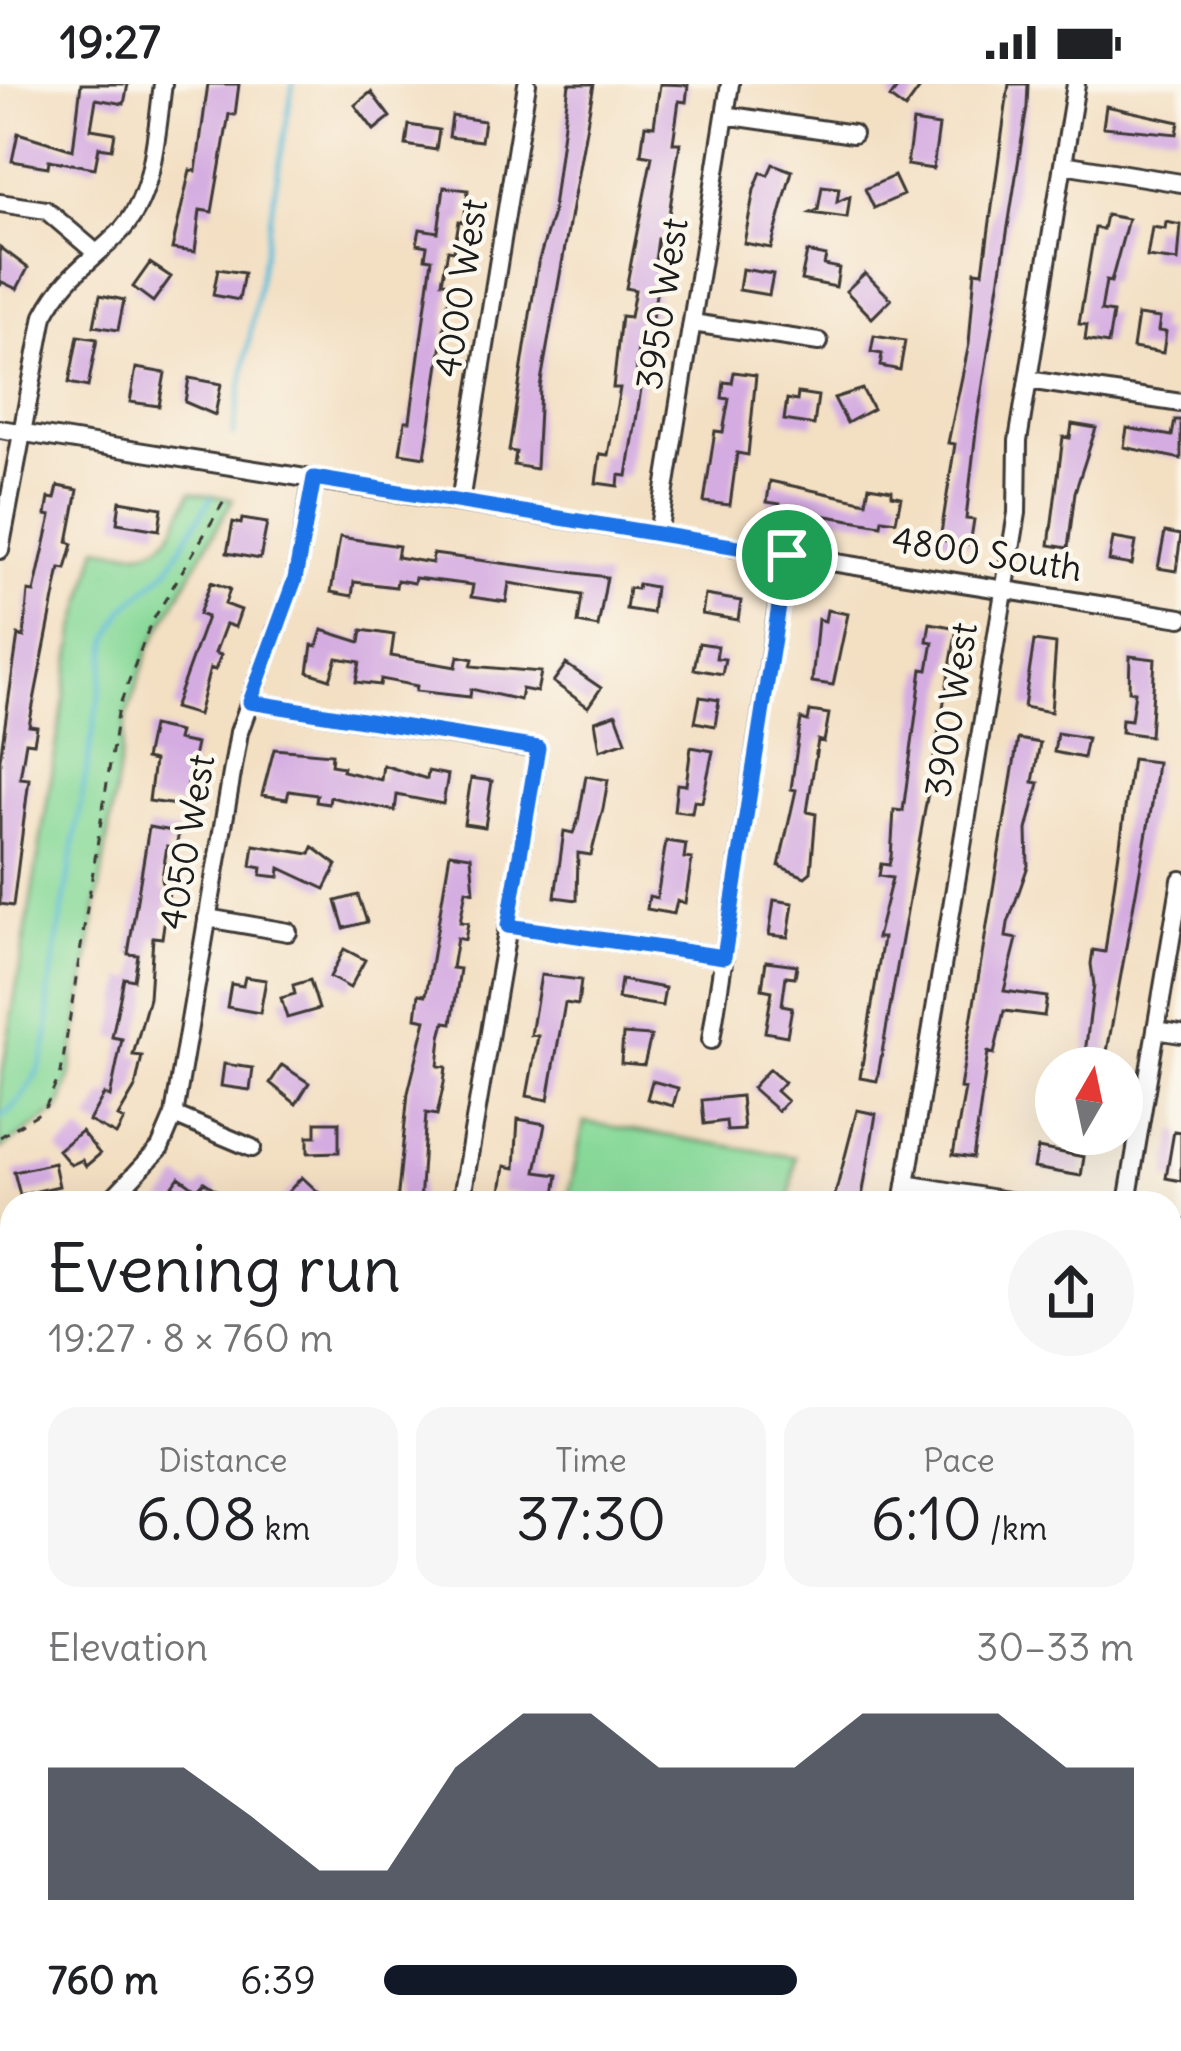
<!DOCTYPE html>
<meta charset="utf-8">
<style>
body{margin:0;font-family:Delius,sans-serif;background:#f6f6f6;color:#202124;height:100vh;display:flex;flex-direction:column;font-size:45px;white-space:nowrap}
*{box-sizing:border-box;margin:0}
p{font-size:39px;color:#757577}
.icon{flex:none;width:66px;height:66px;fill:none;stroke:currentColor;stroke-width:2;stroke-linecap:round;stroke-linejoin:round}
.map{position:relative;flex:1;overflow:hidden}
.side{position:absolute;left:0px;top:1107px;width:1182px;height:861px;display:flex;flex-direction:column;background:#fff;border-radius:36px 36px 0 0;box-shadow:0 12px 48px #0002}
.side>*{flex:none}
.needle{width:78px;rotate:9deg}
.controls{position:absolute;left:1035px;top:963px;display:grid;gap:24px}
.controls a{display:grid;place-items:center;width:108px;height:108px;border-radius:50%;background:#fff;box-shadow:0 12px 48px #0002;font-size:60px}
.pin{position:absolute;display:grid;place-items:center;width:102px;height:102px;color:#fff;margin:-51px;border:6px solid #fff;border-radius:50%;box-shadow:0 3px 12px #0007}
.round{display:grid;place-items:center;flex:none;width:126px;height:126px;border-radius:63px;background:#f6f6f6}
.summary{display:flex;align-items:center;justify-content:space-between;height:204px;padding:0 48px}
h1{font-size:66px;font-weight:600;line-height:90px}
.metrics{display:grid;grid-template-columns:repeat(3,1fr);gap:18px;height:204px;padding:12px 48px}
.metrics div{display:grid;align-content:center;border-radius:30px;background:#f6f6f6;text-align:center}
.metrics b{font-size:60px;font-weight:600}
.metrics small{font-size:33px;font-weight:400}
.metrics p{font-size:33px}
.chart{height:336px;padding:24px 48px}
.chart p{display:flex;justify-content:space-between}
.chart svg{width:100%;height:216px;margin-top:12px;fill:#111827;opacity:.7}
ul{padding:0 48px;list-style:none;font-size:39px}
li{display:grid;grid-template-columns:192px 144px 1fr;align-items:center;height:90px}
li i{height:30px;border-radius:15px;background:#111827}
.status{display:flex;justify-content:space-between;align-items:center;height:84px;padding:0 60px;background:#fff;direction:ltr}
.status svg{height:33px;fill:currentColor}
.map>svg:first-child{display:block}
.green{fill:#88d999;stroke:#527a5a;stroke-width:3}
.lines{fill:none;stroke-linecap:round;stroke-linejoin:round}
.stream{stroke:#59bad7;stroke-width:4.5}
.building{fill:#d4ace1}
.minor-casing{stroke:#3c3935;stroke-width:22}
.path{stroke:#3c3935;stroke-width:3;stroke-dasharray:9 9;stroke-linecap:butt}
.minor{stroke:#fff;stroke-width:16}
.route-casing{stroke:#fff;stroke-width:24}
.route{stroke:#1a73e8;stroke-width:15}
.labels{text-anchor:middle;dominant-baseline:central;stroke-width:9;stroke-linejoin:round;paint-order:stroke}
.street-label{font-size:36px;fill:#1c1c1c;stroke:#fbf7ec}
</style>
<div class="status"><b>19:27</b><svg viewBox="0 0 49 12"><path d="M0 12V9h3v3zM5 12V6h3v6zM10 12V3h3v9zM15 12V0h3v12zM26 1h20v11H26zM47 4h2v5h-2z"/></svg></div>
<div class="map">
<svg width="1181" height="1967" viewBox="0 0 1181 1967">
<rect width="100%" height="100%" fill="#fbf7ec"/>
<filter id="ink" filterUnits="userSpaceOnUse"><feTurbulence type="fractalNoise" baseFrequency=".00833" numOctaves="2"/><feDisplacementMap in="SourceGraphic" scale="24" xChannelSelector="R" yChannelSelector="G"/><feConvolveMatrix kernelMatrix="1 2 1 2 8 2 1 2 1" color-interpolation-filters="sRGB"/></filter>
<filter id="wash" filterUnits="userSpaceOnUse"><feTurbulence type="fractalNoise" baseFrequency=".004" numOctaves="4" result="noise"/><feDisplacementMap in="SourceGraphic" scale="48" xChannelSelector="R" yChannelSelector="G"/><feGaussianBlur stdDeviation="2.7" result="paint"/><feColorMatrix in="noise" values="0 0 0 0 0 0 0 0 0 0 0 0 0 0 0 0 0 1.4 0 .05"/><feComposite in="paint" operator="in"/></filter>
<g filter="url(#wash)">
<rect width="100%" height="100%" fill="#f3dfc2"/>
<!-- green -->
<path class="green" d="M191 408 233 415 149 565 127 631 70 993 60 1025 0 1066V1003L75 549 98 463C162 475 166 464 191 408Z
M584 1038 796 1073 789 1119H567Z"/>
<g class="lines">
<!-- stream -->
<path class="stream" d="M233 351 293 0
M0 1034C38 1007 54 958 48 912L109 554 124 525 168 485 211 414"/>
</g>
<g id="blocks">
<!-- building -->
<path class="building" d="M81 0H128L124 20 96 15 91 45 115 49 112 65 99 63 95 84 49 76 48 83 12 77 18 49 73 66Z
M208 0H239L235 31 229 30 212 128 200 126 195 168 172 165 190 86 196 87Z
M569 0H594L540 303 536 385 514 381 516 368 509 367 538 179 552 132Z
M660 0 688 1 686 18 679 17 673 59H680L665 156 658 155 654 184 660 186 649 253 640 251 636 278 637 290 643 291 639 318 627 392 619 391 618 402 596 399 600 370 608 371 620 304H613L621 232 630 233 635 206 626 204 652 72 641 70 645 41 654 42Z
M900 0H923L905 25 890 14Z
M1009 0H1028L1027 23 977 338 966 435 974 436 970 460 940 456 955 360 948 359 969 260 975 187 983 188Z
M371 8 390 33 374 46 355 21Z
M1106 22 1179 38 1177 50 1103 43Z
M452 32 484 37 481 57 449 53Z
M913 38 939 42 933 85 907 81Z
M409 41 439 46 436 66 406 61Z
M773 80 792 87 771 164 744 159 754 106 761 88 768 91Z
M894 92 903 111 874 124 865 105Z
M822 102 839 104 837 118 850 112 847 134 811 129 818 126Z
M444 103 468 106 464 138 459 137 454 167 448 166 442 198 451 199 425 373 400 369 405 337H410L432 175 425 174 427 162 417 160 420 145 438 148Z
M1106 131 1128 135 1111 198 1106 197 1101 227 1113 229 1108 260 1085 256 1087 241 1079 240 1095 144 1103 145Z
M1166 138 1181 141 1178 177 1147 173 1152 143 1165 145Z
M0 163 28 184 17 205 2 198 0 202Z
M807 168 826 172 824 181 839 184 836 203 801 196Z
M150 179 171 193 153 218 133 203Z
M218 185 244 189 239 216 213 211Z
M742 185 773 190 769 211 739 206Z
M865 189 891 215 872 234 846 207Z
M100 211 124 216 118 246 94 242Z
M1138 231 1160 234 1158 247 1166 248 1163 269 1133 264Z
M78 252 97 255 88 303 69 299Z
M874 252 905 257 900 286 880 282 882 270 871 268Z
M136 284 165 289 159 322 130 318Z
M734 288 756 291 748 371 737 369 730 421 704 418 715 347 723 348 729 315 722 314 724 298 732 299Z
M189 294 221 300 215 331 185 318Z
M862 305 873 325 847 339 834 314Z
M798 309 818 312 814 341 784 336 787 315 797 317Z
M1175 336H1181V375L1124 363 1127 344 1172 352Z
M1072 340 1096 344 1075 408 1068 464 1049 461 1063 353 1070 354Z
M770 397 866 418 869 402 892 406V411L901 413 896 437 882 435 881 441 779 424 780 420 767 418Z
M58 402 78 406 68 458 73 460 66 485 60 484 29 642 37 643 34 659 26 658 20 694 29 695 13 822 0 820V675L18 551 24 553 28 507 34 508 51 432 46 431 49 414 55 415Z
M120 417 162 424 159 446 117 439Z
M242 435 267 439 260 475 227 469 233 438 241 440Z
M1165 448 1181 451 1176 487 1158 484Z
M340 453 399 462 397 473 432 479 433 470 607 493 598 543 578 539 582 511 509 499 506 518 471 513 473 501 415 494 414 499 397 496 396 503 354 498 352 512 331 508Z
M1113 454 1136 458 1132 481 1109 477Z
M211 498 230 505 225 520 241 526 235 543 226 540 215 569 221 571 215 586 210 584 198 631 174 624 207 533 199 530Z
M638 500 655 503 652 529 626 525 629 504 637 505Z
M705 511 741 517 738 536 702 530Z
M827 526 848 530 833 601 812 598 818 535 825 537Z
M930 539 957 544 877 997 860 994 883 854H877L892 794 879 792 881 780 889 781 891 773 894 726 903 727 922 585 928 586 933 558 927 557Z
M322 546 360 558 362 546 394 551 391 572 456 583 458 572 473 575 471 582 541 588 537 608 522 605 520 616 471 605 470 613 416 607 417 602 381 595 380 601 356 598 360 578 337 574 330 595 308 588 312 561 317 562Z
M1034 557 1056 560 1051 628 1024 623Z
M699 559 718 562 716 574 725 575 722 590 694 585Z
M1130 572 1155 575 1150 652 1121 648 1122 635 1131 636 1135 608 1129 607Z
M566 580 601 604 588 623 553 598Z
M700 613 719 616 715 642 695 638Z
M810 627 829 630 824 658 818 656 807 728 816 730 811 788 805 793 779 782 796 706 791 705 801 635 808 637Z
M616 630 626 657 600 666 595 637Z
M152 642 179 648 177 656 196 660 183 722 149 717 154 677 145 675Z
M1057 649 1087 654 1083 674 1054 668Z
M1018 655 1040 659 1033 698 1039 699 1027 746 1028 782 1008 839 1006 853 1017 855 1004 907 1047 913 1044 932 1004 927 994 970 988 968 973 1074 953 1071 965 1005 960 1004Z
M691 663 713 667 702 718 694 717 692 729 674 727 677 700 686 701Z
M274 665 332 670 331 681 343 683 342 687 381 696 383 681 427 695 428 687 448 691 443 720 397 711 395 727 330 713 329 720 316 718 317 711 289 707 287 715 262 711Z
M1132 675 1157 678 1152 720 1104 984H1083L1094 901 1091 880 1093 866 1105 868Z
M586 692 608 696 603 725 591 771 578 769 577 816 555 813 564 747 573 749 578 737Z
M471 694 492 697 485 743 464 740Z
M149 743 179 748 176 764 167 762 162 794 163 806 169 807 162 854 153 853 149 914 133 971 142 972 135 1004 118 1033 124 1036 116 1051 89 1037 104 1010 110 1013 122 955 112 953 124 894 134 896 138 871 128 870Z
M666 757 686 760 684 774 692 775 685 819 677 817 674 830 647 825 649 812 657 814Z
M254 761 310 770 313 763 337 781 325 805 280 784 279 793 261 791 262 784 251 782Z
M450 769 471 772 474 808 466 806 460 838 468 839 465 856 457 854 452 884 460 885 452 939 445 938 441 953 438 982 446 983 444 999 437 1031 426 1029 420 1119H397L408 1009 426 936 416 934 419 910 426 911Z
M358 811 367 838 344 844 336 817Z
M774 816 793 819 788 853 769 851Z
M344 865 365 876 350 904 330 893Z
M766 877 797 881 795 893 786 892 782 921 792 923 787 952 765 948 772 907 762 905Z
M541 891 581 896 578 921 565 919 548 1016 527 1012 538 952 531 951Z
M245 893 266 896 260 929 227 923 231 900 243 902Z
M310 896 319 925 287 934 281 914 295 910 293 901Z
M621 896 665 904 662 922 618 915Z
M623 950 651 952 644 981 621 979Z
M224 980 253 984 250 1006 221 1002Z
M282 981 309 999 296 1020 270 999Z
M769 985 784 998 776 1007 787 1017 778 1027 752 1004Z
M652 997 678 1004 673 1022 647 1015Z
M741 1012 744 1046 727 1047 726 1037 704 1040 702 1016Z
M857 1026 876 1030 861 1119H833Z
M518 1035 545 1040 536 1088 558 1091 554 1116 501 1107 505 1082 515 1084Z
M316 1038H339V1068L308 1069V1052H316Z
M81 1047 100 1070 86 1082 82 1076 71 1081 58 1066Z
M1174 1047 1181 1048V1097L1166 1094Z
M1038 1064 1084 1073 1081 1092 1034 1084Z
M54 1079 59 1102 20 1111 14 1088Z
M179 1093 197 1106 204 1098 218 1107 211 1116 215 1119H161Z
M302 1093 318 1108 309 1119H278Z
M0 1797 12 1799 8 1851 0 1850Z"/>
</g>
</g>
<g filter="url(#ink)">
<use href="#blocks" fill-opacity="0" stroke="#3c3935" stroke-width="3"/>
<g class="lines">
<!-- minor casing -->
<g class="minor-casing">
<path id="minor" d="M725 31 853 50
M1063 80 1181 99
M0 119 46 126 94 167
M692 239 819 258
M1028 296 1181 319
M0 345 1181 534
M460 418 527 0
M658 450 730 0
M0 466 44 232C66 190 87 181 118 150 155 114 156 48 163 0
M250 618 538 665 461 1119
M207 834 288 848
M508 842 724 873
M1156 946 1181 950
M711 956 786 471
M174 1031 252 1064
M906 1100 1020 1119
M108 1119 160 1064 174 1031 239 648 295 495 313 394
M903 1119 1017 429 1018 357 1076 0
M1127 1119 1181 796
M1170 1144 1181 1145
M0 1154H12
M0 1344 12 1345
M1170 1534 1181 1525
M0 1545 12 1547
M0 1754 12 1756
M1170 1813 1181 1805
M0 1954 56 1967
M776 1956 780 1967
M328 1967 330 1956
M541 1967 543 1956
M970 1967 984 1956"/>
</g>
<!-- path -->
<path class="path" d="M0 1053 44 1026 61 989 119 623 150 541 226 414"/>
<!-- minor -->
<use href="#minor" class="minor"/>
</g>
</g>
<g class="lines" filter="url(#ink)">
<!-- route casing -->
<g class="route-casing">
<path id="route" d="M314 394 787 471 724 873 508 842 538 664 250 618 295 495Z"/>
</g>
<!-- route -->
<use href="#route" class="route"/>
</g>
<g class="labels">
<!-- street labels -->
<g class="street-label">
<text transform="translate(461 204) rotate(-81)">4000 West</text>
<text transform="translate(662 220) rotate(-81)">3950 West</text>
<text transform="translate(987 470) rotate(9)">4800 South</text>
<text transform="translate(951 626) rotate(-81)">3900 West</text>
<text transform="translate(187 758) rotate(-80)">4050 West</text>
</g>
</g>
</svg>
<div class="controls">
<a><svg class="needle" viewBox="-14 -14 28 28"><path d="M0-13l5 13h-10z" fill="#e53935"/><path d="M0 13l5-13h-10z" fill="#757577"/></svg></a>
</div>
<div class="pin" style="left:787px;top:471px;background:#1e9e55"><svg class="icon" aria-label="arrive" viewBox="0 0 24 24"><path d="M6 21V4h12l-3 4 3 4H6"/></svg></div>
<section class="side">
<div class="summary"><div><h1>Evening run</h1><p>19:27 · 8 × 760 m</p></div><a class="round"><svg class="icon" aria-label="share" viewBox="0 0 24 24"><path d="M12 15V3M7 8l5-5 5 5M5 13v7h14v-7"/></svg></a></div>
<div class="metrics">
<div><p>Distance</p><b>6.08<small> km</small></b></div>
<div><p>Time</p><b>37:30</b></div>
<div><p>Pace</p><b>6:10<small> /km</small></b></div>
</div>
<div class="chart"><p><span>Elevation</span>30–33 m</p>
<svg viewBox="0 0 160 44" preserveAspectRatio="none"><path d="M0 44V17L10 17L20 17L30 27L40 38L50 38L60 17L70 6L80 6L90 17L100 17L110 17L120 6L130 6L140 6L150 17L160 17V44z"/></svg>
</div>
<ul>
<li><b>760 m</b>6:39<i style="width:55%"></i></li>
</ul>
</section>
</div>
